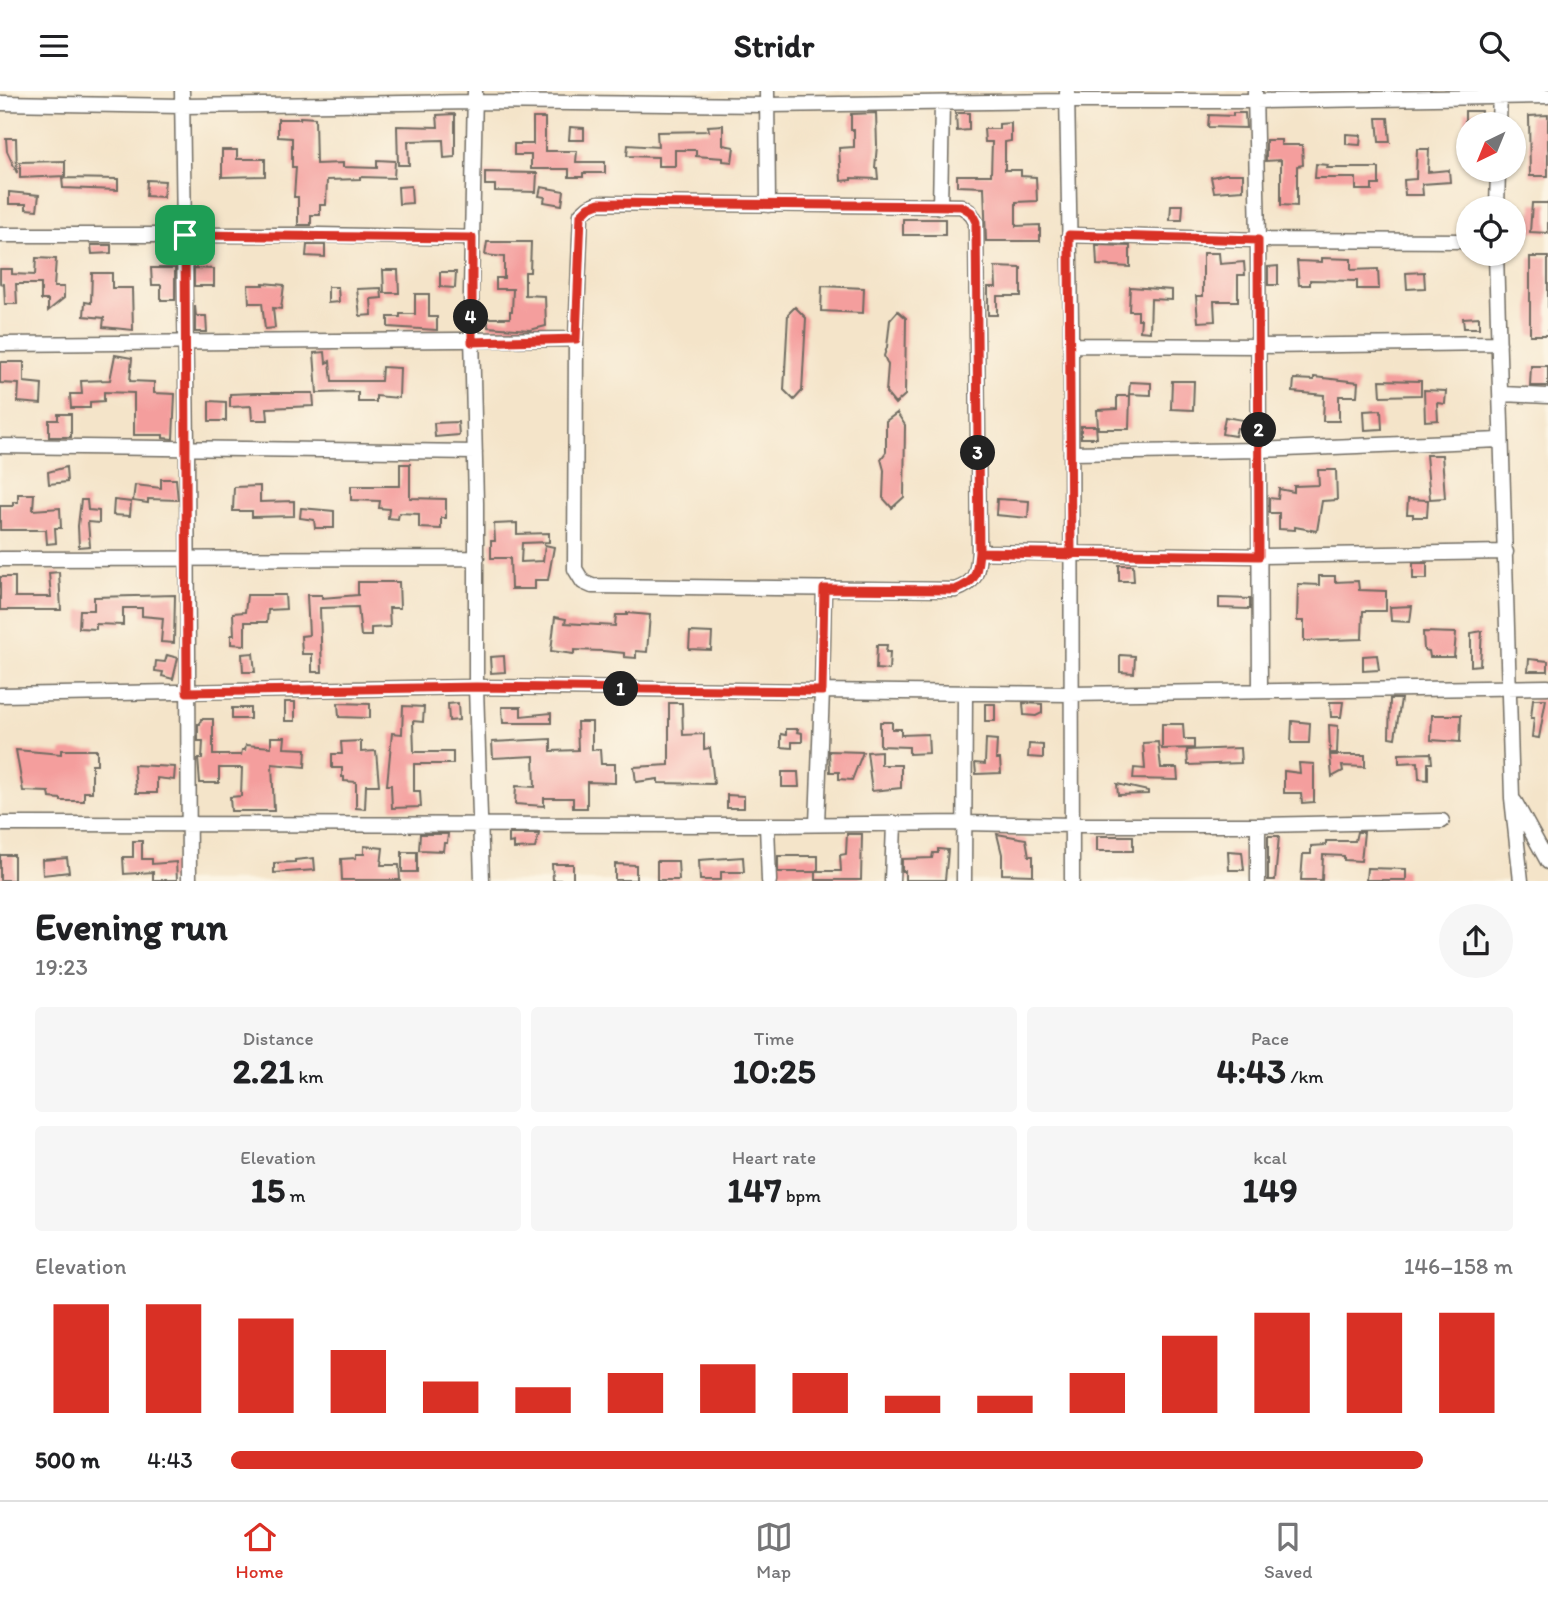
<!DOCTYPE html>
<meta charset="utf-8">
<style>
body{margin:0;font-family:Itim,sans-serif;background:#f6f6f6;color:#202124;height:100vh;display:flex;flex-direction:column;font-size:26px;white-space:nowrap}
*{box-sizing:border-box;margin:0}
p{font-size:23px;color:#757577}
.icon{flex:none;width:38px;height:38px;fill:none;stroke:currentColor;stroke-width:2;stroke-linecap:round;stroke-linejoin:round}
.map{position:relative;height:790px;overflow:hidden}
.side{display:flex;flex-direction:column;background:#fff;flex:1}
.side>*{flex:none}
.needle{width:46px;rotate:223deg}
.controls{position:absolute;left:1456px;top:21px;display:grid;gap:14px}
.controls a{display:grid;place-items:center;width:70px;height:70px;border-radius:50%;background:#fff;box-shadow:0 2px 5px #0004;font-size:35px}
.pin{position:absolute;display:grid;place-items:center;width:60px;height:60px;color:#fff;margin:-30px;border-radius:14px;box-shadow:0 4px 10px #0006}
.km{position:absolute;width:35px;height:35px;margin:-18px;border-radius:50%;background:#222;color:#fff;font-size:19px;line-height:35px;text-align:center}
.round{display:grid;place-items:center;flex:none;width:74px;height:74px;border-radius:37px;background:#f6f6f6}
.overview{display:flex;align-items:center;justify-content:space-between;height:119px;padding:0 35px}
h1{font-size:38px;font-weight:800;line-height:52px}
.figures{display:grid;grid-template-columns:repeat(3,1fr);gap:10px;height:119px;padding:7px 35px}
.figures div{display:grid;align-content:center;border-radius:7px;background:#f6f6f6;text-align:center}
.figures b{font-size:35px;font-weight:800}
.figures small{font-size:19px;font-weight:400}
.figures p{font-size:19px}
.chart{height:196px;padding:14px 35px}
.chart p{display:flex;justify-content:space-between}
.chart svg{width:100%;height:126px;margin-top:7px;stroke:#d93025;stroke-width:6}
ul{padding:0 35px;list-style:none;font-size:23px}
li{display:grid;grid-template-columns:112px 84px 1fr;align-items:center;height:52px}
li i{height:18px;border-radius:9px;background:#d93025}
header{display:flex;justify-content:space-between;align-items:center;height:91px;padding:0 35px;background:#fff;font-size:32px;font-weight:800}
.menu{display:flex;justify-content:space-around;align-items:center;height:98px;border-top:2px solid #e0e0e0;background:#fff;font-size:19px;color:#757577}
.menu a{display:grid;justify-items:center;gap:4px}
.menu .active{color:#d93025}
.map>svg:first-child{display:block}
.building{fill:#f49e9d}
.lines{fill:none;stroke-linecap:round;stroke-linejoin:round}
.minor-casing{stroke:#716c62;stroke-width:17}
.minor{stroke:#fff;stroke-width:14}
.route-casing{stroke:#fff;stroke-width:14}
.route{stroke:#d93025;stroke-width:9}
</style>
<header><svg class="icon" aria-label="menu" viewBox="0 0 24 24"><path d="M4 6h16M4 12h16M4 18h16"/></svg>Stridr<svg class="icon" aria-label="search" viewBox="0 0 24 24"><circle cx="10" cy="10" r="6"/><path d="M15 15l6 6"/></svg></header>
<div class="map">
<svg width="1548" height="790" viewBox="0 0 1548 790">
<rect width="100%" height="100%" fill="#fcf5e5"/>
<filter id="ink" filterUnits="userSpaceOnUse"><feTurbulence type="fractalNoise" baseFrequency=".0143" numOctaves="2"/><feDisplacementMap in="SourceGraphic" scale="14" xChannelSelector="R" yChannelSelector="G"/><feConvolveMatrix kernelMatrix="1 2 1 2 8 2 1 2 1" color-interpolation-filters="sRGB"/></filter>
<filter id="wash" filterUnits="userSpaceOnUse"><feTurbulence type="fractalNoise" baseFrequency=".00686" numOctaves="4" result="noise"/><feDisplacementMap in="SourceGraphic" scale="28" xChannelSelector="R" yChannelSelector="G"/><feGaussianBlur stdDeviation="1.57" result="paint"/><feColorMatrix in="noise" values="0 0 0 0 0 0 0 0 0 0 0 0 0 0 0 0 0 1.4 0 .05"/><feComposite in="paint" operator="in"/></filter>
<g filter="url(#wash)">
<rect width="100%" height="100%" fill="#f4e4c9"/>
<g id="blocks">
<!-- building -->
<path class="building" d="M1465 20H1481V33H1465Z
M876 22 877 54 875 77H877L878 88 851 87V89L841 90 839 57 854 56V39H851V23Z
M956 22H969V39L957 40Z
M1233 22H1245L1246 37 1208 36 1209 24 1233 25Z
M455 23V66L444 67 443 49 408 50 409 74H398L397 35 438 36 437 24Z
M1548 24V85H1530L1529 25Z
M300 26 315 27 316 73 343 72V76L377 77V69L395 70 394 87 360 86V88L327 89 326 114H320V124H311V134H298V106H294L296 76H292V47L278 46V28H300Z
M533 27H545V60H577L576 71H605V82H583V86H569V78H531V64H514V53H533Z
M1377 27H1388L1390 51H1379Z
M1011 32V50L1005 51V79H1021V85L1036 86 1037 110 1016 111V135L1040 134V150H986L984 96 957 95V84H991L992 51H985L984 38H999V33Z
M723 34V54L734 56 732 71 723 70V67L696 65V59H675V75H658V66L627 65 628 54 658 56 657 41 709 40 708 35Z
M570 36 584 37V49H569Z
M1346 43 1361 44 1360 54 1346 53Z
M6 47H16L17 82 7 60Z
M1266 49H1281V54H1302L1303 74 1297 75V115L1281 114V69L1266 70Z
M1417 58H1429L1428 81 1449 79 1450 91 1422 93 1423 104H1405L1404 89 1416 88Z
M222 59H237V68H265V85L222 86Z
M65 70V85L20 87V71Z
M1316 73 1328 74 1327 77H1379V94H1372V99H1356V87H1315Z
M485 81 537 82 536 101 495 100V94H485Z
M1226 83H1243V99L1214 101 1211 86Z
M62 87 118 88V99L63 97Z
M147 89 165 90 163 106 146 105Z
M411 95 412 112 399 113 398 96Z
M541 96 564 100 562 114 544 111 545 106 539 105Z
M9 101 39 104 37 119 26 118V113H9Z
M1532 112H1548V142L1530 141Z
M1171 114H1183L1182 129H1170Z
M903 128H945V144H903Z
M487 151H531L530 181H525V204L545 205 546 235 530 239 488 236V227H510V220H512L513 198H496V187H504V166L485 164Z
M91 154H111V162L92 163Z
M307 154H325V166L306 165Z
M1096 154 1130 155V176L1097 174Z
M1203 162H1219L1220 173 1244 171 1245 184H1238V210H1214L1215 230 1198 231 1196 205H1203Z
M1530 166H1548V244H1530Z
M36 167 56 168 54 196H64V207L48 220V209H41V193H16L17 213H5L4 193 0 192V178H12V183L35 184Z
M1322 167 1351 168V179L1378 178 1379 198H1357V190L1310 189V194H1299L1297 170 1322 171Z
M1278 175V194H1268V176Z
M995 176 1021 177V205H997V224H988V196H996Z
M151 177H175V209H161V194H152Z
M194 177 214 178V195H194Z
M383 179H398L399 202H384Z
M440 181H456L455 197 440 196Z
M1424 181 1425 197 1407 198 1406 182Z
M92 182H112V197H132L133 239 103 236 104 227 84 225 85 211 91 212Z
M263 192 284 194 281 218 273 217 275 237 265 238 262 212H249L248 194H263Z
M822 195 864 197 863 222 821 220Z
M328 196H338L339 211 328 212Z
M1130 196 1172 199V209L1151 208 1150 241 1140 240 1141 228H1138V220H1129Z
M381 197 382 207 371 208 372 224 360 225 357 198Z
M415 203H429V226H437V239L388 236V226H400V223H415Z
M195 215 196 225H206L207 241H195Z
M795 216 806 227 802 300 794 309 784 299 788 223Z
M898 220 906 227 905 304 895 313 886 302 888 274 884 265 887 256 890 229Z
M1479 226V237H1464L1463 227Z
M325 261 326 272 330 270 332 290H381L382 276 400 277 399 307 376 305V311H358V301L317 302 314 262Z
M115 264 132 267 130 290 154 291V302L175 303 173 348 163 347V344H134V302L104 301V310L90 311V317H71L70 303H82L81 290 110 289Z
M0 271H24V291L42 293 41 313 18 311 19 293 0 292Z
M1531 275H1548V295H1530Z
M1314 286 1358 291 1357 305H1339V330H1323L1324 304 1293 301 1294 288 1314 289Z
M1380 289 1421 290V304L1381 305Z
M1172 290H1194L1193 319 1171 318Z
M1130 291 1151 292V304L1129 303Z
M1424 299 1446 300 1445 313 1437 312 1438 329 1425 330Z
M256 302H313L314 315 267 317 268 329H252L251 315 230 316V303Z
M1117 305H1130L1129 338H1098L1097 319 1117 318Z
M209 310 226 311V330H209Z
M1381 319 1382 338 1365 339 1364 320Z
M897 322 905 334 904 406 892 417 883 407 884 379 881 368 886 361V330Z
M58 323H71V346H49V329H58Z
M1225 326 1249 330V337H1237L1235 345 1222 343Z
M458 331 459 344 435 346 434 332Z
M1081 335H1096L1097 347H1081Z
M1426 364H1442L1445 407 1430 408Z
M400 373H410V407L446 408V427H441V438L419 437V423L399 422 398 428 388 427 389 418 379 417 380 410 351 409V395H400Z
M66 376 67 391 49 393 48 381Z
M1318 379H1336L1337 409 1322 410 1317 440 1295 436V439L1279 438V422H1269V407L1278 408 1279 398 1294 401V395L1319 394Z
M161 388H176L178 409 148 408V412L133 410 135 394 161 397Z
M260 395V411L294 410V425L252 426V420H233L234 396Z
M18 403H34L33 419 60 417 61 437H55L56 452 47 453 46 439H0V415H13V411H18Z
M997 408 1029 410 1028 427 996 424Z
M1408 408 1428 409 1427 426H1413V423H1407Z
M81 409H87L88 419 99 420V432L88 431 90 455 79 456 78 435Z
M114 409 131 411 130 425 113 424Z
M301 417 334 420V437H315L314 429 300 427Z
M517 432V443L549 442V451L522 452 521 471 543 470 545 454 554 456 548 489H535V498H511L510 467H491V450H495L494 433Z
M1413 472H1427V488H1413Z
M1119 474H1133L1134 490H1119Z
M59 481 61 519H0V486H15V506H51L49 482Z
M1319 485H1335V491L1358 490 1359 499 1386 500V520H1363L1362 548 1304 550V530H1297L1298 493 1319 494Z
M358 491H399L400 517H389L390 536 371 537V545H361L358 516 320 517 322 581H312V563H302L301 545 309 544 307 504H322V507L358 504Z
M175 504 174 552 161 551 163 527 142 525V517H123V534L96 533V538L79 537 80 519H94V506Z
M247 504H285L286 518 268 519 267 531H245V554L231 553V544H234L233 522 245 521Z
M1219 507 1250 508V518L1219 517Z
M1412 515 1410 531 1391 530 1390 516Z
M627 522 650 524 647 561 636 560V567L624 566V562L603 560 574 559V563L551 560 555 526 566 528 565 532 615 535 616 524H627Z
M1482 540 1480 574 1471 575V542Z
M690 541 712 542 711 559 689 558Z
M1423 541 1456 542 1454 566H1430L1429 560 1424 559Z
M877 554H887L886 561H890L889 579 876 578Z
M253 562 255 581H243L242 563Z
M167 564 178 567 173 588 162 585 163 581 155 580 156 570 165 571Z
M1120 564 1135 565 1134 582 1120 581Z
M1377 564 1379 579 1363 580V565Z
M504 565 505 581 491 582 490 566Z
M1529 568 1548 570V580H1528Z
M1390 608H1401L1395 647 1389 646Z
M1533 608H1546L1539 647 1532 646 1534 627H1531Z
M285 611H295V630H285Z
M1330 611H1343L1341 626H1331Z
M338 612 370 613V627L339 626Z
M458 612 459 629 449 630 448 613Z
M669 612H682L683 644 704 643V658L710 657 714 693 658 692V688L636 691 634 676 669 674Z
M1023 612 1042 613V622L1036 625 1024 624Z
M985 613H995V630H985Z
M403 615 424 616 423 631 413 630 414 661H453V673H414V700H420L421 716 392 717 391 694H387L392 642 402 643Z
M502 616H521V625L551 622V632H503Z
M232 617H250V628H232Z
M1432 624H1461L1460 651 1431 649Z
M201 628H213V664H241L242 659H245L246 654 271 656V646H285L284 657 306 658 305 676 272 673 274 720H231L230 706 241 705 242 677H219V692H200L198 668H202L203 650H198V633H200Z
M1292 630 1310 632 1309 652H1291Z
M577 631H592V659L600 658 601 673H615V692L587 691V717H573V707H544V715L515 713 516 695 535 696 534 665 493 667 492 651 551 648V660L578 659Z
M880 631H892V638H901V644L928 643 929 662 909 663V656L880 655Z
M1162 633H1183L1184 648H1194V657L1162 658Z
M1329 634 1338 635 1337 662H1330Z
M786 638H798L797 641 802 642V651H792V657L781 656V643L786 644Z
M986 648 997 649 996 668H1000L1001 682 976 683 975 672 985 673Z
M361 650V661L376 660 379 694H366L365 718 356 717V691L344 690V686H342V677H332V663H342L341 651Z
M1158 651 1161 677H1177L1178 689 1133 688 1134 677 1145 678 1143 652Z
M1029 653 1043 654V667L1028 666Z
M1240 657 1241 672 1188 674 1187 659Z
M16 659 61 663V659H97V673H92V701H84V710H61V708L50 707 49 701 23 700Z
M829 660 863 661 852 689 839 688V681H830Z
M881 660V674H901V697L872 700 867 661Z
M1431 662 1432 672H1428V689L1419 688 1418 671 1399 672V663Z
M1330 664H1365V676L1342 675 1343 680 1332 686Z
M1299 672 1314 673V711L1302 712 1301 702H1284V680L1300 682Z
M134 674 175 676 174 689 157 687V702H136Z
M782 681H798L799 696H782Z
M1117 693 1148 700V703L1118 704Z
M727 704 744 705V717H727Z
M1357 741H1364L1361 770 1344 769V765L1323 764 1322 789H1301L1303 763H1311V755L1326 754V750H1355Z
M420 743H448L447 752H444L443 760 419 759Z
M509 743H539L535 757 514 758V751L509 752Z
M847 743H862L861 789H816V781H778V765H818V780H841L840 764 846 763Z
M997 743 1026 748 1029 765H1033V784L1002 783V763Z
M1097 745H1133V760H1097Z
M1268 745H1279L1275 789H1268Z
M133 750H142V768H152V773L176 771 177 789H153V781L124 783 123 766H133Z
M364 755 383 757 381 774H399L400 789H342L341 768 356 767V763H364Z
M938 758 948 759 945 789H905V780H902V768L932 767 933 762H938Z
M1228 760 1242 761 1244 779H1229Z
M402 761H417V781H402Z
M0 764H14V789H0Z
M743 766 744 781H721V789H700L699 769Z
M67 767 69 781 43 784 42 769Z
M314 767 315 779 274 782V772L295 771V769Z
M657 770H678L679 789H657Z
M552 773H573V789H553Z
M615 773 636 774V789H615Z
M1367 777 1406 778V789H1366Z"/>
</g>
</g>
<g filter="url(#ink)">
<use href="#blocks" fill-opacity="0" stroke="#716c62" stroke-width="2"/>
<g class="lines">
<!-- minor casing -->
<g class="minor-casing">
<path id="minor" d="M182 0 187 356 189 790
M475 0 471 202 476 412V596L482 790
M767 0 768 114
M1067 0 1071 229 1072 790
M1255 0 1258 149 1260 599
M0 12 182 15 475 11 767 14 1067 10H1255L1548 5
M1499 33 1500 0
M599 112 961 115 970 121 976 131 979 461C977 482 977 491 955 499L592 495 583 491 575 478 576 248 581 123 589 116Z
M940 116 942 12
M1497 117 1498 79
M0 144H318L472 147
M1069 144 1258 149 1468 150
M1496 163 1512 707 1521 790
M0 253 576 248
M1071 254 1258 255 1499 252
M1502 303 1548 305
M0 355 475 361
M1071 362 1259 359 1500 349
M979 461 1259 465 1506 461
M0 468 477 467
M0 604 476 596 1070 603 1548 596
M1515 711 1548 771
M0 733 767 734 964 732 1073 734H1258L1442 730
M817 733 822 600 824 498
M767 734 769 790
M1258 734V790
M892 790 894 732
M964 790 965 602"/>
</g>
<!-- minor -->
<use href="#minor" class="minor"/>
</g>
</g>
<g class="lines" filter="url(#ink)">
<!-- route casing -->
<g class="route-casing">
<path id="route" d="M185 144 187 601 476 596 822 600 824 498 955 499C977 491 977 482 979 461L1259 465 1258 149 1069 144 1071 464 979 461 976 131 971 121 961 115 599 112 589 116 581 124 576 248 472 251V147L185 144"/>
</g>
<!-- route -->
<use href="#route" class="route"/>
</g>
</svg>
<div class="controls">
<a><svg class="needle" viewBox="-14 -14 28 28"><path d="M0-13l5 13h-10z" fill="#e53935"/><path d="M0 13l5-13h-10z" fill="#757577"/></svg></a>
<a><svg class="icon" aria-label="locate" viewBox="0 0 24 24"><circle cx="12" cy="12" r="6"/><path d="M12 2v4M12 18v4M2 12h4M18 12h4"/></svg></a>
</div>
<div class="pin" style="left:185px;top:144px;background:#1e9e55"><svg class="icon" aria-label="arrive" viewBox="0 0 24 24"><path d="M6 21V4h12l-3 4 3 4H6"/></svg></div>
<b class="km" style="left:621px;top:598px">1</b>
<b class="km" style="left:1259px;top:339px">2</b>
<b class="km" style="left:978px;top:362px">3</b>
<b class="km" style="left:471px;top:226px">4</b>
</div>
<section class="side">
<div class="overview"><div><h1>Evening run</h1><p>19:23</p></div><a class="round"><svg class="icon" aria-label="share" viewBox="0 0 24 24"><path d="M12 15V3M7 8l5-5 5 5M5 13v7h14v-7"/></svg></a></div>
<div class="figures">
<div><p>Distance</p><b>2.21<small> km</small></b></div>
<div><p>Time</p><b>10:25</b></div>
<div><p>Pace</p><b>4:43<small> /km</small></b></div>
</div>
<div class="figures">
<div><p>Elevation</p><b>15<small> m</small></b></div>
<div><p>Heart rate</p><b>147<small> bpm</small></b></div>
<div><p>kcal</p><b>149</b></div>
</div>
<div class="chart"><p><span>Elevation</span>146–158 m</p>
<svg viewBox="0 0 160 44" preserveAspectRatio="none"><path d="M5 44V6M15 44V6M25 44V11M35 44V22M45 44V33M55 44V35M65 44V30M75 44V27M85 44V30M95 44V38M105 44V38M115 44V30M125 44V17M135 44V9M145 44V9M155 44V9"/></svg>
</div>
<ul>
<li><b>500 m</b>4:43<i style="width:93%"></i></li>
</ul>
</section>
<nav class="menu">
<a class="active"><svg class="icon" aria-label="home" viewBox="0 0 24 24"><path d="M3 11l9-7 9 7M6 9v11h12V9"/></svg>Home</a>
<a><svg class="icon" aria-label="map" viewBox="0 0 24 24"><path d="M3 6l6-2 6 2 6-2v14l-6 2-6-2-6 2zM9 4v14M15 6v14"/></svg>Map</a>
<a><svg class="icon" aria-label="saved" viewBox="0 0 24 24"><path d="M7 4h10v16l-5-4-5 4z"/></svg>Saved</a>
</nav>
